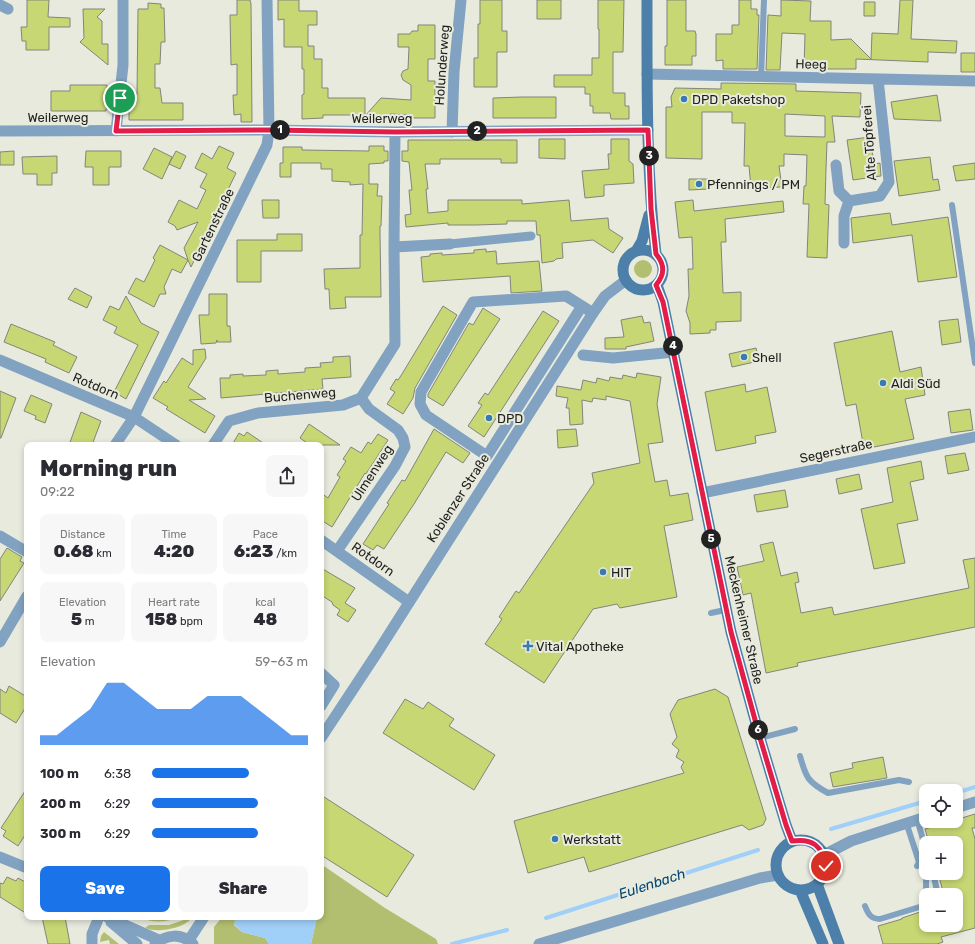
<!DOCTYPE html>
<meta charset="utf-8">
<style>
body{margin:0;font-family:Rubik,sans-serif;background:#f7f7f7;color:#2b2b33;height:100vh;display:flex;flex-direction:column;font-size:15px;white-space:nowrap}
*{box-sizing:border-box;margin:0}
p{font-size:13px;color:#7c7c81}
.icon{flex:none;width:22px;height:22px;fill:none;stroke:currentColor;stroke-width:2;stroke-linecap:round;stroke-linejoin:round}
.map{position:relative;flex:1;overflow:hidden}
.drawer{position:absolute;left:24px;top:442px;width:300px;height:478px;display:flex;flex-direction:column;background:#fff;border-radius:8px;box-shadow:0 2px 6px #0003}
.drawer>*{flex:none}
.fabs{position:absolute;left:919px;top:784px;display:grid;gap:8px}
.fabs a{display:grid;place-items:center;width:44px;height:44px;border-radius:8px;background:#fff;box-shadow:0 2px 6px #0003;font-size:20px}
.pin{position:absolute;display:grid;place-items:center;width:34px;height:34px;color:#fff;margin:-17px;border:2px solid #fff;border-radius:50%;box-shadow:0 1px 4px #0007}
.km{position:absolute;width:20px;height:20px;margin:-10px;border-radius:50%;background:#222;color:#fff;font-size:11px;line-height:20px;text-align:center}
.round{display:grid;place-items:center;flex:none;width:42px;height:42px;border-radius:8px;background:#f7f7f7}
.headline{display:flex;align-items:center;justify-content:space-between;height:68px;padding:0 16px}
h1{font-size:22px;font-weight:800;line-height:30px}
.metrics{display:grid;grid-template-columns:repeat(3,1fr);gap:6px;height:68px;padding:4px 16px}
.metrics div{display:grid;align-content:center;border-radius:8px;background:#f7f7f7;text-align:center}
.metrics b{font-size:17px;font-weight:800}
.metrics small{font-size:11px;font-weight:400}
.metrics p{font-size:11px}
.chart{height:112px;padding:8px 16px}
.chart p{display:flex;justify-content:space-between}
.chart svg{width:100%;height:72px;margin-top:4px;fill:#1a73e8;opacity:.7}
.cta{display:flex;gap:8px;margin-top:auto;padding:8px 16px}
.cta a{flex:1;height:46px;border-radius:8px;background:#1a73e8;color:#fff;font-size:16px;font-weight:800;line-height:46px;text-align:center}
.cta a+a{background:#f7f7f7;color:#2b2b33}
ul{padding:0 16px;list-style:none;font-size:13px}
li{display:grid;grid-template-columns:64px 48px 1fr;align-items:center;height:30px}
li i{height:10px;border-radius:5px;background:#1a73e8}
.map>svg:first-child{display:block}
.green{fill:#b2bf70}
.water{fill:#a0cff8}
.lines{fill:none;stroke-linecap:round;stroke-linejoin:round}
.stream{stroke:#a0cff8;stroke-width:4}
.building{fill:#c7d774;stroke:#83857a;fill-rule:evenodd}
.service{stroke:#81a2c0;stroke-width:6}
.pedestrian{stroke:#81a2c0;stroke-width:9}
.minor{stroke:#81a2c0;stroke-width:11}
.tertiary{stroke:#81a2c0;stroke-width:11}
.secondary{stroke:#4c7faa;stroke-width:11}
.route-casing{stroke:#fff;stroke-width:8}
.route{stroke:#e11d48;stroke-width:5}
.poi-dot{fill:#377bb0;stroke:#e8eade;stroke-width:1.5}
.labels{text-anchor:middle;dominant-baseline:central;stroke-width:4;stroke-linejoin:round;paint-order:stroke}
.street-label{font-size:13px;fill:#1f201c;stroke:#e8eade}
.poi-label{font-size:13px;fill:#1f201c;stroke:#e8eade;text-anchor:start}
.water-label{font-size:14px;font-style:italic;fill:#044670;stroke:#e8eade}
</style>
<div class="map">
<svg width="975" height="944" viewBox="0 0 975 944">
<rect width="100%" height="100%" fill="#e8eade"/>
<!-- green -->
<path class="green" d="M634 269a9 9 0 1 1 18 0a9 9 0 1 1-18 0Z
M321 864 385 908 436 939 438 944H311L317 917H321Z
M140 917H180C167 922 153 924 140 917Z
M222 917H236L234 925 242 932 265 938 269 944H214V927Z
M187 919 190 920C180 929 158 933 145 928L149 925H169Z
M104 932 119 944H110L109 940 100 942 101 936Z"/>
<!-- water -->
<path class="water" d="M236 917H317L311 944H269L265 938 242 932 234 924Z"/>
<g class="lines">
<!-- stream -->
<path class="stream" d="M956 793 975 787
M831 829 926 801
M546 918 758 850
M452 944 507 930"/>
</g>
<!-- building -->
<path class="building" d="M27 0H49L48 17 70 18V27H49V50H26V41H22L21 27H27Z
M237 0H250L251 4 252 122H241V114L234 115 233 95H237V64L231 65 230 15H237Z
M278 0H299V11H317V25H308V46H314V59H322V88H328V98H365V115H323V118L302 119V95L304 94V69H302V47H284V19L278 20Z
M480 0H502V31H507V52H497V87H474V58H478V24H480Z
M537 0H561V19H537Z
M598 0H624L623 52H613V93H625V106H629V119H611L610 113H593V106H590V94H585V87H554V75H592V58H599V29H598Z
M667 0H686V31H695L696 34V56H692V65H665V46H667Z
M739 0H751V9H757V15H759L757 69H723V60L716 61V34H732V25H739Z
M781 0 811 1 810 21H831V40L851 39 871 59 872 33 898 34 900 0H913L911 39 957 41 956 53 928 52V62L856 59V69H804L805 34 782 33 780 70H766L768 15 781 16Z
M864 2H875V16H864Z
M148 3 161 4V8H164L165 42H161L160 64H155V88H160L162 103H183V120H129V109H125L127 95H137L138 9H148Z
M83 9H105L97 17 102 21V44H108V65L80 42 84 38Z
M418 25H435V59H428V81H435V118H411V115L390 114V118H376V116H365L381 98 411 100V85L403 80 401 75 403 71 408 69 409 47H398V34H410L412 31H418Z
M961 53H975V72H961Z
M721 83 796 84V91L861 93 860 117 832 116 835 142H827L826 169 825 204 829 205 827 258 807 257 809 204H803L804 186H806L807 155 784 154V166H779L782 187 751 188 749 166H744L745 123H732V112H702V159L666 158V107H672L671 97 675 88 721 89ZM785 114 825 116V137L785 136Z
M70 85H107V95H113L111 109H106V111H51V91H70Z
M937 95 941 121 894 119 891 102Z
M522 97H556V118H493V98Z
M870 137 874 164 880 163 881 176 853 180 847 140Z
M539 139H565V159L539 158Z
M611 139H629V161L633 164 634 183 604 185V196L585 198 582 171 609 169 608 154H611Z
M408 140H517V163H501V159H440V164H425L428 189H426L428 213 448 211V200H522V204L569 200 571 221 608 218 609 229 623 238 613 253 593 240 562 243 563 258 556 259 554 261 542 263 540 235H537L536 221H507V224L476 225H448V223L406 227 405 215 411 214 409 190H412L409 162 402 161V151H408Z
M219 146 234 153 227 168 236 173 191 267 188 260 181 273 172 269 164 287 166 294H160L154 307 128 293 136 278 144 282 155 260 153 258 160 245 188 260 184 248 198 222 177 230 175 226 168 222 179 200 197 209 206 190 200 187 207 174 195 168 202 153 212 159Z
M369 146H384V151H388V161H384V163L369 164V184H378L377 196H382L381 226H380V233L381 297H345L346 308 330 309 329 289H325L324 269 360 268V235H362L363 184 350 185V182L332 181V169H321V163H291V177H280V163H283V147H302V150L369 151Z
M154 148 172 157 169 164 176 151 186 156 180 169 169 164 162 179 143 169Z
M14 151V165H0V152Z
M86 151H121V167H109V185H93V167H85Z
M57 156V173H52V185H37V174H23L22 157Z
M930 157 933 180 938 179 940 190 899 196 894 161Z
M975 163V179L956 181 953 166Z
M689 179H709V189L689 190Z
M262 200H279V218H263Z
M693 200 694 211 783 201 784 212 725 219 726 242H721L723 293 741 292V321L716 322V330H710V333L690 334V323L686 311 689 296 688 269H693L692 237 679 238 675 202Z
M890 213 892 225 948 217 957 277 918 282 912 235 853 243 851 218Z
M277 234H302V251H261V282H237V240H277Z
M486 249V252L496 251 497 264 539 261 542 291 511 293 510 276 423 282 421 257 430 256V254L442 253V255L474 253V250Z
M75 288 92 297 87 308 68 299Z
M209 294H227V326H230L231 342H217V340L216 343 201 344 199 315H209Z
M126 296 141 323 159 332 126 399 114 392 138 345 114 333 117 327 103 320 110 306 119 310Z
M443 306 457 315 415 388 413 398 403 414 387 404 395 392 390 389 396 379 398 380 402 374Z
M483 308 500 319 443 406 428 397V394L469 323 473 325Z
M543 311 559 321 484 437 468 426 482 405 478 403 485 393 488 395Z
M642 316 644 323 650 322 654 341 626 347V349H605V338L624 337 621 320Z
M958 319 961 342 942 345 939 321Z
M11 324 55 342 53 345 77 357 69 373 45 362 46 359 4 342Z
M892 331 900 372 921 367 925 395 905 399 914 439 864 449 856 404 846 406 834 343Z
M756 348 759 361 732 367 729 354Z
M205 349 206 358 188 387 206 399 189 400 215 416 205 433 166 409 168 407 153 398 164 381 166 383 182 358 193 365V350Z
M350 356 351 377 322 379 323 389 221 398 220 378H230V375L243 374V376L266 375V371L278 370V374L305 372V368L321 367 320 363 333 362V357Z
M637 373 661 377 657 404 663 442 648 444 655 482 667 480 670 496 688 493 693 520 664 526 677 597 620 608 617 604 593 609 544 683 485 644 502 619 499 617 516 591 519 593 594 483 592 473 640 463 630 401 606 396V400L593 398 592 402 582 400 583 424 570 425 569 408H566L568 398 556 396 557 386 581 390 583 380 596 383 597 378 609 381 610 377 622 379 623 375 636 378Z
M745 384 746 392 767 387 776 432 755 436 756 443 716 451 705 392Z
M0 391 16 398 1 438H0Z
M31 395 52 404 45 423 35 419 36 416 24 411Z
M970 409 973 430 951 433 948 412Z
M81 412 101 421 92 445H69Z
M309 424 340 445H310L300 438Z
M434 429 470 453 463 463 446 452 414 504 384 549 377 545 373 550 363 544 389 504 387 503 402 480 405 481Z
M576 429 578 446 558 448 557 430Z
M247 432 266 445H232L239 433 244 436Z
M378 434 388 440 366 474 365 473 332 527 321 520V493L328 498 340 477 337 475 346 461 343 459 351 447 361 453 368 442 371 444Z
M965 453 969 470 948 474 945 456Z
M921 461 924 479 910 482 918 520 897 524 905 563 874 569 861 509 893 502 887 468Z
M859 474 862 489 839 494 836 479Z
M785 490 788 507 757 512 754 495Z
M773 542 781 576 797 572 799 582 795 583 801 613 832 607 834 615 969 588 963 560 975 558V627L797 663 798 666 766 673 751 593 743 595 737 567 764 561 760 545Z
M7 548 22 557 20 561 24 563 0 601V559Z
M321 568 355 588 345 603 356 610 348 622 337 615 340 610 333 605 332 602 321 595Z
M9 686 27 697V705L16 723 0 713V689L6 693Z
M715 689 728 697 766 819 763 825 749 830 742 825 589 872 584 857 528 873 514 821 684 773 681 767 684 762 676 757 679 750 672 744 677 737 670 714 678 700Z
M405 699 423 709 428 702 454 719 449 726 495 755 474 790 383 733Z
M883 757 887 778 833 787 830 773 853 768 852 763Z
M27 788V832L18 846 3 836 6 831 1 828Z
M321 795 414 855 387 897 321 855Z
M975 814V828H972L975 839V928L941 937 943 942 937 944H883L878 926 902 919V918L926 910V925H956V895H944L938 873H956V843H929L925 829Z
M7 877 16 881 18 878 27 883V914L0 897V883L3 884Z
M42 917H65L70 944H48Z"/>
<g class="lines">
<!-- service -->
<path class="service" d="M761 77 764 0
M952 205 975 363
M711 613 725 610
M760 738 795 729
M800 756C806 778 808 782 828 793L899 780 909 782
M917 819 926 850
M906 822 919 862 917 866
M933 873 938 895
M926 889V873
M865 906C868 914 871 919 880 919L926 905"/>
<!-- pedestrian -->
<path class="pedestrian" d="M450 244 531 236"/>
<!-- minor -->
<path class="minor" d="M0 5 8 9
M647 74 975 81
M0 131 269 130 395 132 648 130
M116 131 123 65V0
M452 132 454 72 461 0
M836 165 839 191 849 201
M844 243V216L849 201 880 196 889 182 878 79
M394 247 450 244
M582 306 487 456 426 415 420 404 421 392 473 302 566 296 593 313
M583 355 613 358 674 352
M0 360 134 417 176 445
M115 445 134 417 267 145 269 130 267 0
M213 445 229 421 258 413 343 405 361 398 395 344 394 247 395 132
M702 493 975 437
M0 536 27 552
M321 540 409 602
M337 551 395 466 405 447 403 438 398 430 369 409 361 398
M0 642 27 596
M321 673 334 685 321 706
M956 808 975 802
M824 855 851 841 926 817
M0 857 27 868
M107 917 159 940
M111 922 137 944
M92 944V934L99 917
M539 944 760 878 778 875"/>
<!-- tertiary -->
<path class="tertiary" d="M321 738 377 653 593 313 605 296 626 280
M189 940 204 917
M155 944C167 934 181 933 193 944"/>
<!-- secondary -->
<path class="secondary" d="M647 0C647 85 646 170 656 254
M623 270a20 20 0 1 1 40 0a20 20 0 1 1-40 0Z
M636 251 642 241 649 215
M657 285 663 302 731 632 760 738 786 825 792 841
M776 865a25 25 0 1 1 50 0a25 25 0 1 1-50 0Z
M817 884 839 944
M800 890 823 944"/>
</g>
<g class="lines">
<!-- route casing -->
<g class="route-casing">
<path id="route" d="M120 98 116 131 269 130 395 132 648 130 651 209 656 254C665 265 665 274 656 285L663 302 731 632 760 738 786 825 792 841C813 838 822 846 826 866"/>
</g>
<!-- route -->
<use href="#route" class="route"/>
</g>
<!-- markers -->
<g class="poi-dot">
<circle cx="684" cy="99" r="4"/>
<circle cx="699" cy="184" r="4"/>
<circle cx="744" cy="357" r="4"/>
<circle cx="883" cy="383" r="4"/>
<circle cx="489" cy="418" r="4"/>
<circle cx="603" cy="572" r="4"/>
<path d="M526 640h4v4h4v4h-4v4h-4v-4h-4v-4h4z"/>
<circle cx="555" cy="839" r="4"/>
</g>
<g class="labels">
<!-- street labels -->
<g class="street-label">
<text transform="translate(811 64) rotate(1)">Heeg</text>
<text transform="translate(442 65) rotate(-86)">Holunderweg</text>
<text x="58" y="117">Weilerweg</text>
<text x="382" y="118">Weilerweg</text>
<text transform="translate(869 143) rotate(-94)">Alte Töpferei</text>
<text transform="translate(213 225) rotate(-64)">Gartenstraße</text>
<text transform="translate(96 386) rotate(23)">Rotdorn</text>
<text transform="translate(300 395) rotate(-5)">Buchenweg</text>
<text transform="translate(836 451) rotate(-12)">Segerstraße</text>
<text transform="translate(372 473) rotate(-57)">Ulmenweg</text>
<text transform="translate(458 498) rotate(-57)">Koblenzer Straße</text>
<text transform="translate(373 559) rotate(35)">Rotdorn</text>
<text transform="translate(744 620) rotate(77)">Meckenheimer Straße</text>
</g>
<!-- poi labels -->
<g class="poi-label">
<text x="692" y="99">DPD Paketshop</text>
<text x="707" y="184">Pfennings / PM</text>
<text x="752" y="357">Shell</text>
<text x="891" y="383">Aldi Süd</text>
<text x="497" y="418">DPD</text>
<text x="611" y="572">HIT</text>
<text x="536" y="646">Vital Apotheke</text>
<text x="563" y="839">Werkstatt</text>
</g>
<!-- water labels -->
<g class="water-label">
<text transform="translate(652 884) rotate(-18)">Eulenbach</text>
</g>
</g>
</svg>
<div class="fabs">
<a><svg class="icon" aria-label="locate" viewBox="0 0 24 24"><circle cx="12" cy="12" r="6"/><path d="M12 2v4M12 18v4M2 12h4M18 12h4"/></svg></a>
<a>+</a>
<a>−</a>
</div>
<div class="pin" style="left:120px;top:98px;background:#1e9e55"><svg class="icon" aria-label="arrive" viewBox="0 0 24 24"><path d="M6 21V4h12l-3 4 3 4H6"/></svg></div>
<div class="pin" style="left:826px;top:866px;background:#d93025"><svg class="icon" aria-label="check" viewBox="0 0 24 24"><path d="M5 12l5 5 9-10"/></svg></div>
<b class="km" style="left:280px;top:130px">1</b>
<b class="km" style="left:477px;top:131px">2</b>
<b class="km" style="left:649px;top:156px">3</b>
<b class="km" style="left:673px;top:346px">4</b>
<b class="km" style="left:711px;top:539px">5</b>
<b class="km" style="left:758px;top:730px">6</b>
<section class="drawer">
<div class="headline"><div><h1>Morning run</h1><p>09:22</p></div><a class="round"><svg class="icon" aria-label="share" viewBox="0 0 24 24"><path d="M12 15V3M7 8l5-5 5 5M5 13v7h14v-7"/></svg></a></div>
<div class="metrics">
<div><p>Distance</p><b>0.68<small> km</small></b></div>
<div><p>Time</p><b>4:20</b></div>
<div><p>Pace</p><b>6:23<small> /km</small></b></div>
</div>
<div class="metrics">
<div><p>Elevation</p><b>5<small> m</small></b></div>
<div><p>Heart rate</p><b>158<small> bpm</small></b></div>
<div><p>kcal</p><b>48</b></div>
</div>
<div class="chart"><p><span>Elevation</span>59–63 m</p>
<svg viewBox="0 0 160 44" preserveAspectRatio="none"><path d="M0 44V38L10 38L20 30L30 22L40 6L50 6L60 14L70 22L80 22L90 22L100 14L110 14L120 14L130 22L140 30L150 38L160 38V44z"/></svg>
</div>
<ul>
<li><b>100 m</b>6:38<i style="width:62%"></i></li>
<li><b>200 m</b>6:29<i style="width:68%"></i></li>
<li><b>300 m</b>6:29<i style="width:68%"></i></li>
</ul>
<div class="cta"><a>Save</a><a>Share</a></div>
</section>
</div>
